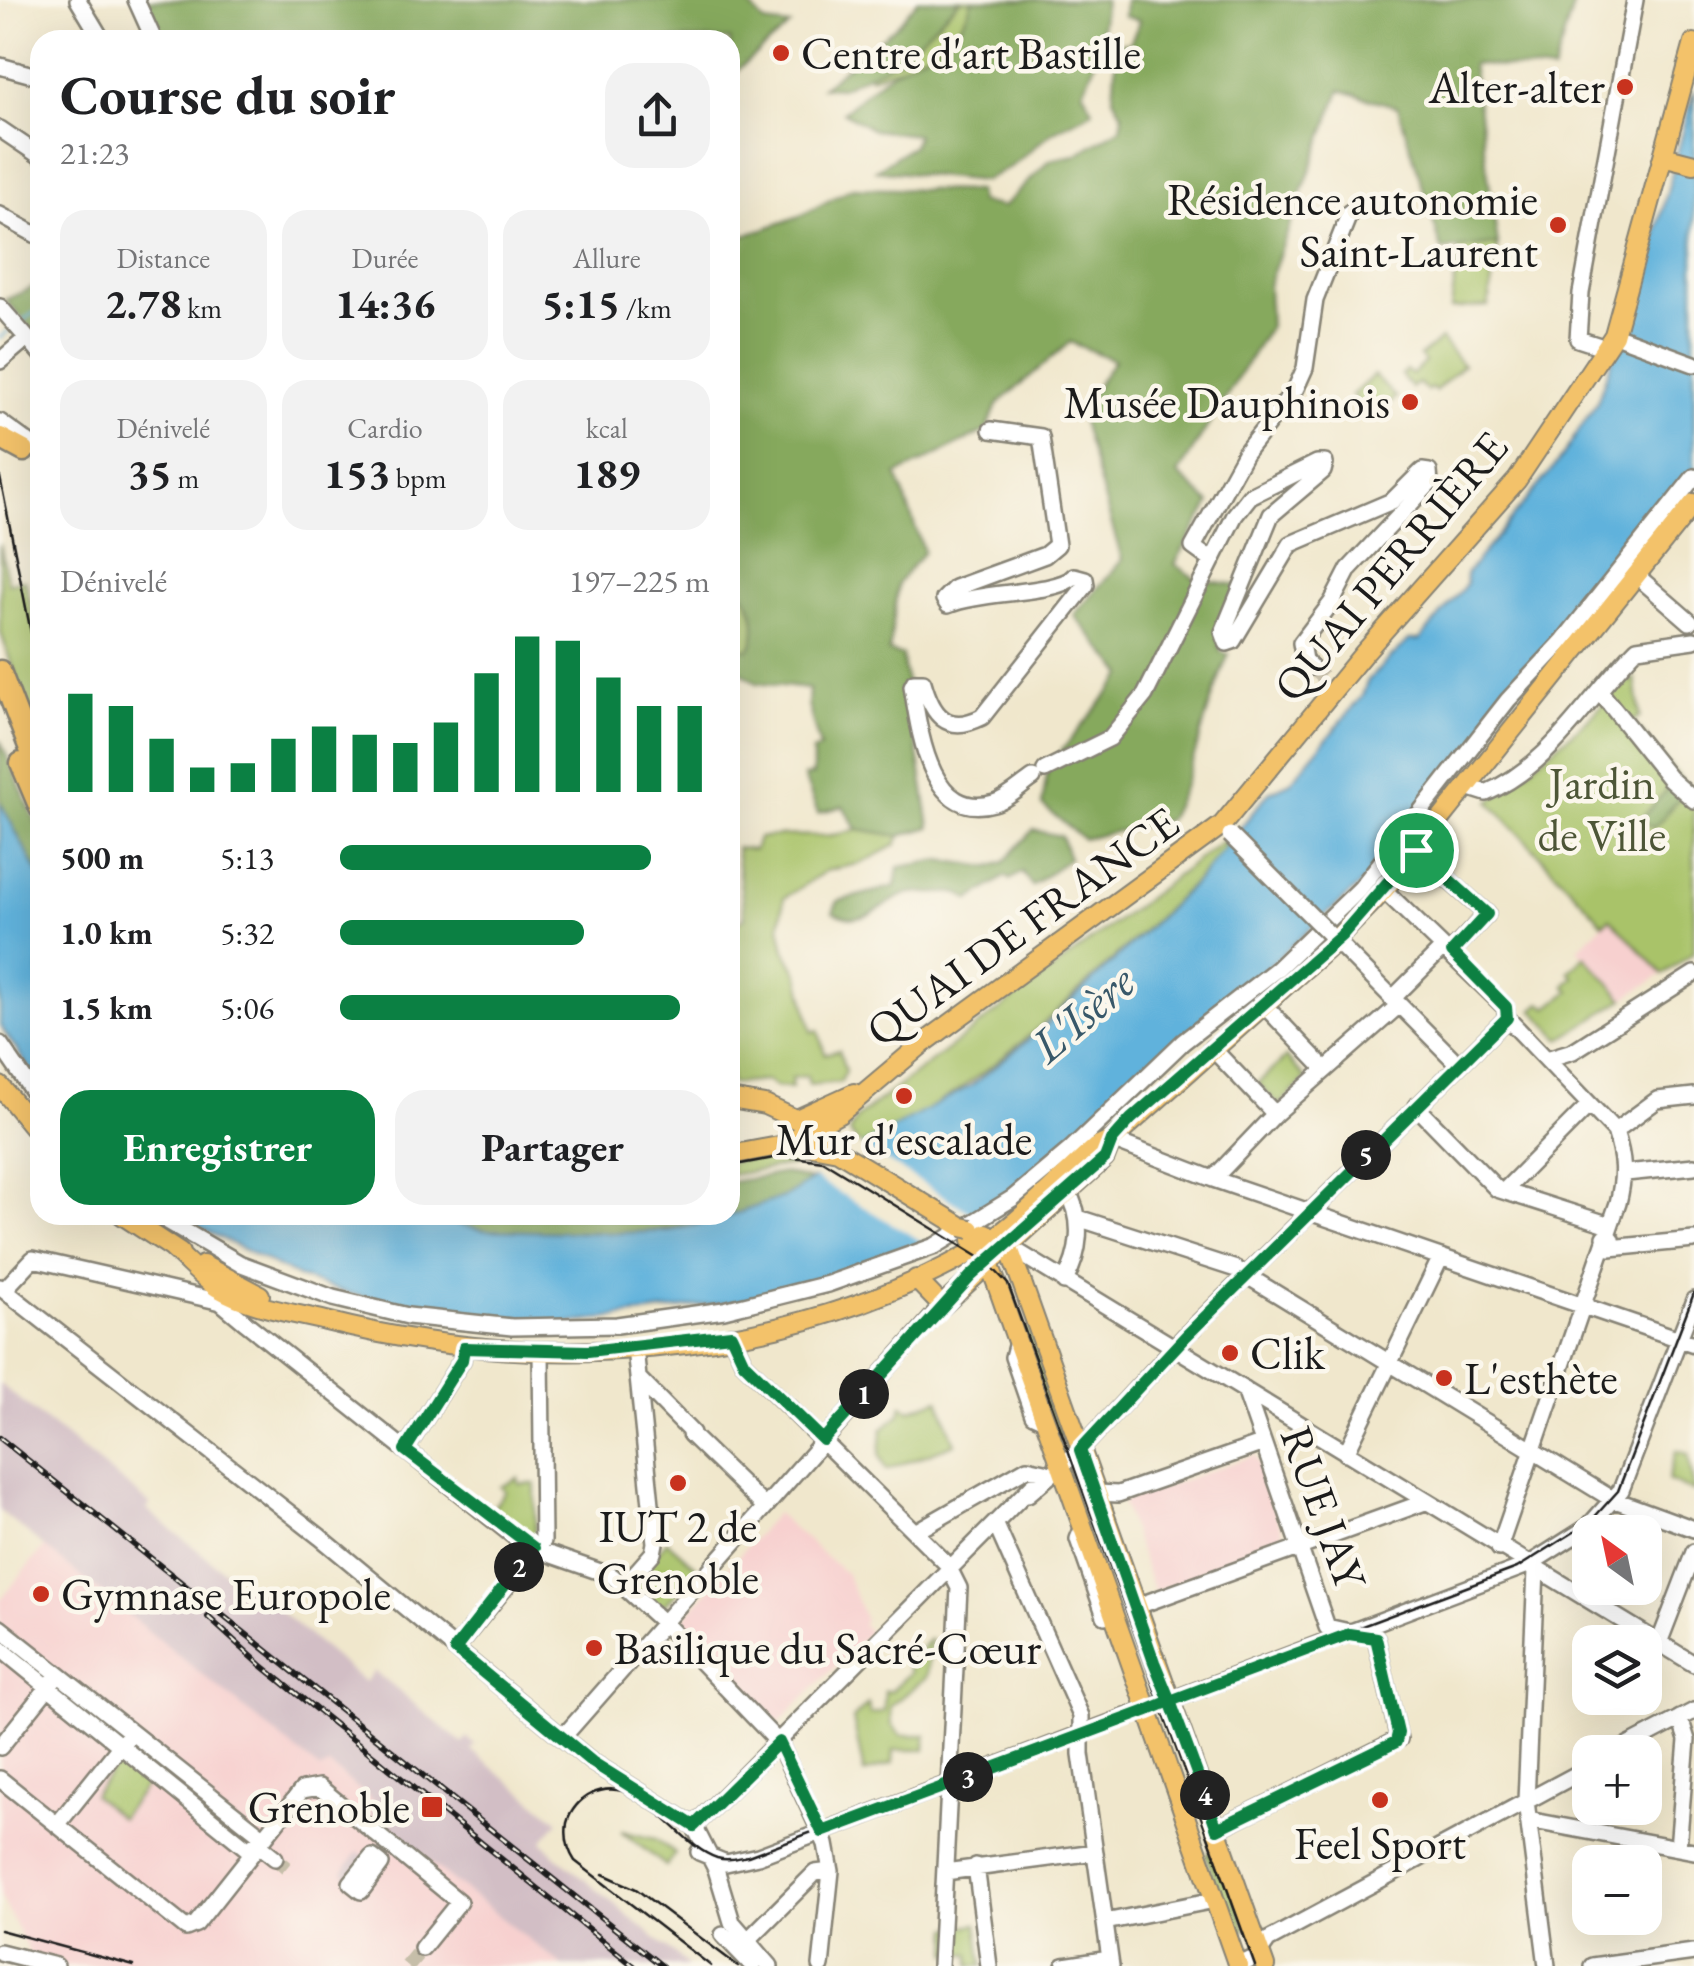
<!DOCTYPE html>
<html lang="fr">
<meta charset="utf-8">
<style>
body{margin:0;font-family:"EB Garamond",serif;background:#f2f2f2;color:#202124;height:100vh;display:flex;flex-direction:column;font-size:38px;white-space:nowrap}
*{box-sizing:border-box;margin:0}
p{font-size:32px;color:#757577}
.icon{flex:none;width:55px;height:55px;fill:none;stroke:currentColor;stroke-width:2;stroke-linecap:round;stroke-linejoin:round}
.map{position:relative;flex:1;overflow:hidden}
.side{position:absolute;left:30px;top:30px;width:710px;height:1195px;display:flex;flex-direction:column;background:#fff;border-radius:30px;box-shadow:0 10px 40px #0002}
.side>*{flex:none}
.needle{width:65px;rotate:327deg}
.fabs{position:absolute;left:1572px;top:1515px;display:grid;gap:20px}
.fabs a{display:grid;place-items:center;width:90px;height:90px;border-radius:20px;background:#fff;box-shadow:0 10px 40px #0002;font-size:50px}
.pin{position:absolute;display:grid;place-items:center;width:85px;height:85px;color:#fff;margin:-42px;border:5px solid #fff;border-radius:50%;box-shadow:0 2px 10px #0007}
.km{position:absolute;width:50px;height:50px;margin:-25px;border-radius:50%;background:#222;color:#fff;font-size:28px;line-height:50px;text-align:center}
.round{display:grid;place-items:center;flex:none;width:105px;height:105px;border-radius:30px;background:#f2f2f2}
.overview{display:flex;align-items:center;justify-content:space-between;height:170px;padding:0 30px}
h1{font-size:55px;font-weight:700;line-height:75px}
.metrics{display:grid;grid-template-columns:repeat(3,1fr);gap:15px;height:170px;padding:10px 30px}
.metrics div{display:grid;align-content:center;border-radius:25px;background:#f2f2f2;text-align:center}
.metrics b{font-size:42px;font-weight:700}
.metrics small{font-size:28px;font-weight:400}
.metrics p{font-size:28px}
.chart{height:280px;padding:20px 30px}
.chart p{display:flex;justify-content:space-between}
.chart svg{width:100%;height:180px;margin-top:10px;stroke:#0b8043;stroke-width:6}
.primary-button{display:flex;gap:20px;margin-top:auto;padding:20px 30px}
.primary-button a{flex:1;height:115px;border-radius:30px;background:#0b8043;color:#fff;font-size:40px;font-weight:700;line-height:115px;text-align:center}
.primary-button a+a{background:#f2f2f2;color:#202124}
ul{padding:0 30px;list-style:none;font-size:32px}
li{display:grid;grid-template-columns:160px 120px 1fr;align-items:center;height:75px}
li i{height:25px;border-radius:12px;background:#0b8043}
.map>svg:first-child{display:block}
.built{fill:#f7d0cf}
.industrial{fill:#d2bec5}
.green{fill:#a9c369;stroke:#627042;stroke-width:2.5}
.forest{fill:#86a95d;stroke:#51623c;stroke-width:2.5}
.water{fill:#61b2dc;stroke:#3e677c;stroke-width:2.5}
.pier{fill:#f0e7cc}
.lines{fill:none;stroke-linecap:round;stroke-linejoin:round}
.stream{stroke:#61b2dc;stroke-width:2.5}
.minor-tunnel{stroke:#c6bea9;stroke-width:15;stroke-dasharray:15 8;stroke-linecap:butt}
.minor-casing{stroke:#868274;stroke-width:20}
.major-casing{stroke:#868274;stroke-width:22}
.highway-casing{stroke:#868274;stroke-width:25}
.minor{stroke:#fff;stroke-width:15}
.major{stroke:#f3c26a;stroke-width:18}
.highway{stroke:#f3c26a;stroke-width:20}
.tram{stroke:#1c1c1c;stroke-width:2.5}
.rail-casing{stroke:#1c1c1c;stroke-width:6}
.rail{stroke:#fbf7ec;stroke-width:2.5;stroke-dasharray:8;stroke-linecap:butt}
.minor-bridge-casing{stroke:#868274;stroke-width:20;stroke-linecap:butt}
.major-bridge-casing{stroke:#868274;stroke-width:22;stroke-linecap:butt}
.minor-bridge{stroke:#fff;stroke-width:15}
.major-bridge{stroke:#f3c26a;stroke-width:18}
.route-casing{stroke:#fff;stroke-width:20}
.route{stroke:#0b8043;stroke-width:12}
.poi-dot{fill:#c8321e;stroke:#fbf7ec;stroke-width:4}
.labels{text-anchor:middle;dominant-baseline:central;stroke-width:9;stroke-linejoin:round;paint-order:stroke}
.poi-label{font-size:45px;fill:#1c1c1c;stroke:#fbf7ec;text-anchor:start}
.street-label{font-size:45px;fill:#1c1c1c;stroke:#fbf7ec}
.park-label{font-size:45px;fill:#4d5637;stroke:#fbf7ec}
.water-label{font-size:48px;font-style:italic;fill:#385869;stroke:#fbf7ec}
</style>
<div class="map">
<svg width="1694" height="1966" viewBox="0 0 1694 1966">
<rect width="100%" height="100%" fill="#fbf7ec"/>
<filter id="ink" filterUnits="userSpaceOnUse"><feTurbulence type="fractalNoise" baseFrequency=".01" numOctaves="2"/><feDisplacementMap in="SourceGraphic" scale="20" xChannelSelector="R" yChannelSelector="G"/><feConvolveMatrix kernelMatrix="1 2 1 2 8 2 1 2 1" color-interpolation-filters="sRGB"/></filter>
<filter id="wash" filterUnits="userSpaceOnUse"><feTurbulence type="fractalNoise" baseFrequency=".0048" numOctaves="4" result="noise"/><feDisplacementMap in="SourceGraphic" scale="40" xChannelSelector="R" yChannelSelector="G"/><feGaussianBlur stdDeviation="2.25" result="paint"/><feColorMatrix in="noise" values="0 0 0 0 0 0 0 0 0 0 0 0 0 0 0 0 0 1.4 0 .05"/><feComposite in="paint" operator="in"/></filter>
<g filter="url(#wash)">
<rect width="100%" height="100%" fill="#f0e7cc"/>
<!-- built -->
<path class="built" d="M1609 917 1663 974 1624 999 1578 949Z
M1255 1455 1287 1544 1154 1592 1122 1502Z
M776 1513 847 1575 865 1621 862 1624 869 1632 778 1724 678 1625Z
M45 1546 319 1769 329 1765 375 1802 371 1814 384 1826 563 1966H51L33 1961 0 1895V1600Z"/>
<!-- industrial -->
<path class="industrial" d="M0 1384 150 1504 147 1510 249 1591 255 1590 364 1682 374 1671 463 1744 467 1738 476 1745 471 1750 559 1821 542 1841 554 1854 689 1966H563L401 1840 351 1883 343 1872 358 1852 370 1860 392 1832 371 1814 375 1802 330 1766 320 1770 0 1511Z"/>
<!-- green -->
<path class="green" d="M960 0H972C959 47 912 64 870 77L868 72 901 58Z
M1498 244 1488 306 1451 309 1459 248Z
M730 336 889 652 902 655 930 827 900 836 896 845 862 863 826 871 784 898 780 926 785 950 799 975 812 1032 818 1030 825 1054 839 1050 845 1071 841 1082 809 1085 807 1076 791 1078 792 1088 776 1087 766 1081 730 1084V924L745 918 736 848 754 850 758 838C791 831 825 842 857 829L844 806 818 813 804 777 813 775V752L820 748 809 689 757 683 730 664Z
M1441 339 1463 365 1435 391 1431 388 1427 391 1418 383 1412 388 1401 375 1406 370 1412 375 1425 362 1420 356Z
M1374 375 1396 398 1373 419 1352 395Z
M0 543 8 583 25 580 40 647V751L0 630Z
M1635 678 1640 717 1632 721 1694 794V952L1663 974 1610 918 1603 923 1490 802 1594 714 1617 688Z
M1225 839 1226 849C1190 889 1150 924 1111 961 1026 1041 968 1094 861 1146L849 1132 858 1117Z
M1585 956 1624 999 1561 1039 1533 1010 1541 1003 1548 1008 1570 991 1565 986 1574 977 1569 972Z
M1286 1057 1306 1079 1279 1105 1258 1083Z
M796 1150 800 1154 793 1165 730 1175V1162Z
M1029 1326 1066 1428 1057 1437 1018 1330Z
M939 1399 955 1444 886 1470 880 1455 882 1429 900 1414 902 1405 909 1410Z
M1676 1451 1688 1454 1694 1492 1668 1480Z
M518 1478 519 1484H535V1532L525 1537 491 1510 506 1491 501 1487Z
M667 1541 700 1570 657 1612 627 1587Z
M928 1640H931L927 1677 891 1706 892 1725 901 1735H926L925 1750H894L893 1763 864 1773 853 1719 868 1704 870 1714 884 1711 885 1691H891L911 1672 908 1668Z
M120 1761 148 1783 120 1818 93 1795Z
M621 1831 656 1839 675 1854 666 1866Z
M1218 1850 1246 1929 1234 1935 1205 1854Z
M977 1924 983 1966H970V1954H949L950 1928Z"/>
<!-- forest -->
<path class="forest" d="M136 0H745L765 23 790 26 730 76V40H154Z
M918 0H960L901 58 841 88 822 87 896 26Z
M972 0H1105L1097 58 1083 91 1093 111 1052 132 1012 166 983 181 876 170 913 145 917 135 873 130 843 112C859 99 875 83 892 72 926 49 960 46 972 0Z
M1125 0H1575L1553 72 1472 64 1498 244 1442 250 1398 107 1340 90 1268 285 1270 326 1178 474 1210 503 1175 564 1196 579 1238 585 1217 632 1221 652 1229 654C1204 708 1197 767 1168 820L1083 839 1042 805 1048 767 1124 675 1074 615 1122 560 1079 411 1114 360 1070 342 997 405 987 430 897 475 924 552 898 583 889 652 902 655 930 827 899 836 857 829 843 806 818 813 804 777 813 775V752L820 748 808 705 809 689 757 683 730 664V649H750C760 627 755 596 730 585V241L802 215 852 188 977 191 979 202 1003 207 1050 160 1075 155 1121 128 1123 115 1113 98 1117 43H1130L1140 21 1124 16Z
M40 284V338L5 300Z
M0 740 40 832V877L0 802Z
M1670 786 1681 797 1654 828 1640 820Z
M1033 830 1061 836 1069 858 1032 886 1022 872 1010 880 1006 876 970 900C957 891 954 893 939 893 928 894 918 891 907 894 879 904 866 930 833 912L838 901 896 886 899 867 941 860 990 867 1004 862Z
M784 1173 814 1181C719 1238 524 1256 420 1215H730V1182Z"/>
<!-- water -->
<path class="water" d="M1694 90V472L1368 878 1004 1201 936 1242 761 1298 566 1324 457 1315 351 1294 300 1278 175 1215H420L483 1230 618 1233 668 1231 715 1221 789 1195 866 1143 972 1085 1044 1027 1200 878 1269 792 1291 782 1362 696 1368 680 1409 640H1420L1467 583 1466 574 1562 457 1597 402 1641 275H1645Z
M0 802 40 877V1084L0 1026Z"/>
<!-- pier -->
<path class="pier" d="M857 1143 976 1216 933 1248 811 1176Z"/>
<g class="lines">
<!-- stream -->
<path class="stream" d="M23 320 40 309
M0 338 8 331"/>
</g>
</g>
<g filter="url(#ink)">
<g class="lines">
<!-- minor-tunnel -->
<path class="minor-tunnel" d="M1311 667 1326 680
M275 1858 288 1869
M407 1966 422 1948"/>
<!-- minor casing -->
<g class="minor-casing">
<path id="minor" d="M78 0 102 40
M136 0 154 40
M0 66 40 77
M0 129 40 156
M0 215 40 237
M0 307 40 353
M1623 338 1694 364
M1606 348 1578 339 1581 293 1635 0
M0 361 26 339
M0 422 40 451
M991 430 1041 437 1057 545 1045 555 955 588 944 599 948 605C979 591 1060 594 1074 576L1085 579 1086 585 982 717C946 735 932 714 923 682H914L912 686C919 728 929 822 994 803 1008 799 1021 786 1033 778
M1211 560 1193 547 1245 453 1296 388 1305 368 1315 300 1350 212
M1636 575 1690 622
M1601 693 1669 778 1694 800
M1045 770 1110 738 1145 695 1235 515 1250 496 1317 463H1325L1323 471 1271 515 1223 632 1227 643 1233 641 1291 544 1392 501 1422 471 1429 472 1430 483 1349 569 1332 602 1301 643 1304 660 1311 667
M1467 787 1486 793C1552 765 1588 697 1637 648L1694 640
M1416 851 1487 914 1451 952
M1384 890 1505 1007 1507 1018 1615 1131C1624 1159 1625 1175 1618 1203L1499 1548
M1328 933 1458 1064
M1392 999 1441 950
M1263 1004 1325 1069
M0 1044 40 1102
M1212 1048 1275 1114
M1550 1058 1573 1051 1694 974
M1416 1106 1497 1189 1610 1225
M1615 1131 1657 1100 1694 1096
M1112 1140 1213 1179 1694 1344
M1626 1173 1694 1166
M1213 1179 1275 1114 1398 1006
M1504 1191 1589 1105
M157 1215 239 1263 333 1298 408 1316 512 1327 617 1325 724 1310 828 1284 935 1246 1013 1198 1070 1150 1183 1042 1277 969 1360 889 1508 700 1564 640 1694 477
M1078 1218 1236 1269 1612 1499 1694 1529
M1605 1237 1612 1239 1610 1248 1694 1240
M1008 1246 1694 1664
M1064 1282C1080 1255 1085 1219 1067 1191
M0 1287 320 1537 592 1762 694 1826 716 1869 732 1922 770 1966
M216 1287 222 1303 246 1323 526 1546 612 1576 668 1627 779 1743 826 1844 831 1871 821 1966
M4 1290 33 1259 226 1303
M731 1335 744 1363 947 1564 959 1588 940 1966
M1017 1342 1013 1357 1033 1415 1044 1420
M638 1378 692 1433
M690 1434 764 1506
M405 1450 462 1360 464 1348
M1346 1453 1441 1257
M1097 1493 1118 1494 1261 1444
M1028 1494 1080 1450 1186 1335 1507 1018
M996 1525 1081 1716V1754L1111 1966
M1083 1527 1078 1539 1105 1616
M915 1532 1027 1468 1045 1472
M1536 1570 1526 1801 1547 1966
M623 1587 653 1553 655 1543 635 1348
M1136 1611 1143 1604 1425 1502
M0 1628 262 1836
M1659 1643 1694 1552
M0 1648 250 1851
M455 1649 543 1541 541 1352
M563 1737 942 1306
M0 1747 54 1680
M1616 1752 1694 1711
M0 1779 186 1928 196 1924 302 1790 319 1787 459 1902 422 1948
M1528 1820 1694 1851
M57 1825 126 1739
M694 1826 1033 1485
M1217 1829 1399 1739 1376 1638 1327 1627 1245 1390
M256 1843 275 1858
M1678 1848 1687 1740 1680 1718
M699 1852 726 1863 758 1856 1528 1565 1588 1527 1621 1490 1694 1300
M372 1857 381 1864 361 1891 351 1883Z
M976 1866 989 1966
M945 1872 1095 1852
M1105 1922 1215 1900
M723 1935 753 1966
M746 1942 815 1873 831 1871
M0 1952 56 1966
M1235 1960 1244 1963 1256 1957 1268 1940 1590 1767
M1064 1966 1110 1959
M1592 1966 1694 1952"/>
</g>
<!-- major casing -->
<g class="major-casing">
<path id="major" d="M1663 156 1694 164
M0 1086 40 1135
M730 1099 765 1105 823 1132
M799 1118 854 1093
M783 1144 839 1114 921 1045 1222 825 1364 653 1517 480 1614 335 1694 43
M730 1155 795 1143 838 1151 962 1227
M122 1215 180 1253
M986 1233 1008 1246 1022 1283 1265 1966
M972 1240 988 1261 996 1282 1238 1966
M173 1249C187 1261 202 1278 218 1288 252 1308 289 1312 326 1321 535 1374 776 1361 967 1255 1015 1229 1054 1184 1095 1148L1112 1140 1329 947 1384 890 1694 503
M203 1265 260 1295
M916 1279 942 1306 1105 1158 1112 1140"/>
</g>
<!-- highway casing -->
<g class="highway-casing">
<path id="highway" d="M0 438 24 451
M0 671 40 775
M21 763 40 808"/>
</g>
<!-- minor -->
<use href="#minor" class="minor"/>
<!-- major -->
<use href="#major" class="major"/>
<!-- highway -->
<use href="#highway" class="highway"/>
<!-- tram -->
<path class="tram" d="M0 477 40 678
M33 667 40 703
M730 1166 785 1156 823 1161 987 1262 1008 1284 1255 1966
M603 1874 636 1889 738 1966
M0 1930 134 1966
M711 1966 575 1861C567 1849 565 1836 567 1823 570 1811 580 1799 591 1794 642 1770 676 1845 717 1858 728 1861 738 1858 748 1856L1517 1568 1590 1522 1618 1491 1694 1293"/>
<!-- rail casing -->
<g class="rail-casing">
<path id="rail" d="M0 1438 662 1966
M208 1617 261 1665 634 1966"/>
</g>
<!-- rail -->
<use href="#rail" class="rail"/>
<!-- minor-bridge casing -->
<g class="minor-bridge-casing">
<path id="minor-bridge" d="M1230 835 1328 933"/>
</g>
<!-- major-bridge casing -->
<g class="major-bridge-casing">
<path id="major-bridge" d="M962 1227 971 1229"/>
</g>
<!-- minor-bridge -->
<use href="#minor-bridge" class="minor-bridge"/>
<!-- major-bridge -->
<use href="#major-bridge" class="major-bridge"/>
</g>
</g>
<g class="lines" filter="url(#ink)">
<!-- route casing -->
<g class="route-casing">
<path id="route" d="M1416 850 1341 936 1131 1119 1112 1140 1105 1158 971 1276 823 1440 744 1363 731 1335 588 1351 464 1348 462 1360 405 1450 534 1548 455 1649 592 1762 694 1826 779 1742 822 1832 1146 1711 1170 1701 1349 1634 1376 1638 1398 1733 1396 1742 1217 1829C1202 1786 1186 1744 1170 1701L1154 1662 1080 1450 1186 1336 1507 1018 1506 1007 1452 952 1487 914 1416 850"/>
</g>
<!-- route -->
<use href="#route" class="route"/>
</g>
<!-- markers -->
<g class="poi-dot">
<circle cx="781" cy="53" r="10"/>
<circle cx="1625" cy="87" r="10"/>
<circle cx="1558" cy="225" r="10"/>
<circle cx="1410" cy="402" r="10"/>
<circle cx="904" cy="1096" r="10"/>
<circle cx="1230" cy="1353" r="10"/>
<circle cx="1444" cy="1378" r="10"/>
<circle cx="678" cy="1483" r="10"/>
<circle cx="41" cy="1594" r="10"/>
<circle cx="594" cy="1648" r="10"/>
<circle cx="1380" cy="1800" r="10"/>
<rect x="420" y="1795" width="24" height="24" rx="5"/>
</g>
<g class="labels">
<!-- poi labels -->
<g class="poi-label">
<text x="801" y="53">Centre d'art Bastille</text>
<text x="1605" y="87" text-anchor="end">Alter-alter</text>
<text x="1538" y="199" text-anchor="end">Résidence autonomie<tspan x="1538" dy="52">Saint-Laurent</tspan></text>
<text x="1390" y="402" text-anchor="end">Musée Dauphinois</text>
<text x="904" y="1139" text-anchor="middle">Mur d'escalade</text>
<text x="1250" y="1353">Clik</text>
<text x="1464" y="1378">L'esthète</text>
<text x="678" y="1526" text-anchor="middle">IUT 2 de<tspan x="678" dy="52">Grenoble</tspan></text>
<text x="61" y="1594">Gymnase Europole</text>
<text x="614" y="1648">Basilique du Sacré-Cœur</text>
<text x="410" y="1807" text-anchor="end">Grenoble</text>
<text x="1380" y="1843" text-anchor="middle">Feel Sport</text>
</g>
<!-- street labels -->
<g class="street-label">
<text transform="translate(1390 566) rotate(-50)">QUAI PERRIÈRE</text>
<text transform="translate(1022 926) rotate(-36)">QUAI DE FRANCE</text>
<text transform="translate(1324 1507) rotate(70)">RUE JAY</text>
</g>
<!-- park labels -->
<g class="park-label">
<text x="1602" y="783">Jardin<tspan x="1602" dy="52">de Ville</tspan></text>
</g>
<!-- water labels -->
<g class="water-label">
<text transform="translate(1082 1013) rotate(-41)">L'Isère</text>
</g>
</g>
</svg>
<div class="fabs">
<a><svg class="needle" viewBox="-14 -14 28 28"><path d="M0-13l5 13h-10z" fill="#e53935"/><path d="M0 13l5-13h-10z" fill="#757577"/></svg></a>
<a><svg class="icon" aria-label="layers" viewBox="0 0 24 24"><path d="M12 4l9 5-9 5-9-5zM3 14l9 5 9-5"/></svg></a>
<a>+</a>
<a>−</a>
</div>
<div class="pin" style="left:1416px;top:850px;background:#1e9e55"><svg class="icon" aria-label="arrive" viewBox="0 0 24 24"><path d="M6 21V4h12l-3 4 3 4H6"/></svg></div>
<b class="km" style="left:864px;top:1394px">1</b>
<b class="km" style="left:519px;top:1567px">2</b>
<b class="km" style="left:968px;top:1777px">3</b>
<b class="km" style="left:1205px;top:1795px">4</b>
<b class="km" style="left:1366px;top:1155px">5</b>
<section class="side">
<div class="overview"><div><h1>Course du soir</h1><p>21:23</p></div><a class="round"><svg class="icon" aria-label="share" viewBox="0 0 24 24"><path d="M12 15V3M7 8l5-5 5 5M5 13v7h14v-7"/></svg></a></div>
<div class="metrics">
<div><p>Distance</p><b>2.78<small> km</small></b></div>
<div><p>Durée</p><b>14:36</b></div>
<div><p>Allure</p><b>5:15<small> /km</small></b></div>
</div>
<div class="metrics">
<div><p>Dénivelé</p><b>35<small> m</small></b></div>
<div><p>Cardio</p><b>153<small> bpm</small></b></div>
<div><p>kcal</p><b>189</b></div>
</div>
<div class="chart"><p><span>Dénivelé</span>197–225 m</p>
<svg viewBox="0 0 160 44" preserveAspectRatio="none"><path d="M5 44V20M15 44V23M25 44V31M35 44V38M45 44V37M55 44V31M65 44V28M75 44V30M85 44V32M95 44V27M105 44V15M115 44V6M125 44V7M135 44V16M145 44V23M155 44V23"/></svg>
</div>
<ul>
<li><b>500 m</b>5:13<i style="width:84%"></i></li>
<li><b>1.0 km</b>5:32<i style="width:66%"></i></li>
<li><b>1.5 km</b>5:06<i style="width:92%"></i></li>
</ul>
<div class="primary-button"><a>Enregistrer</a><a>Partager</a></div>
</section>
</div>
